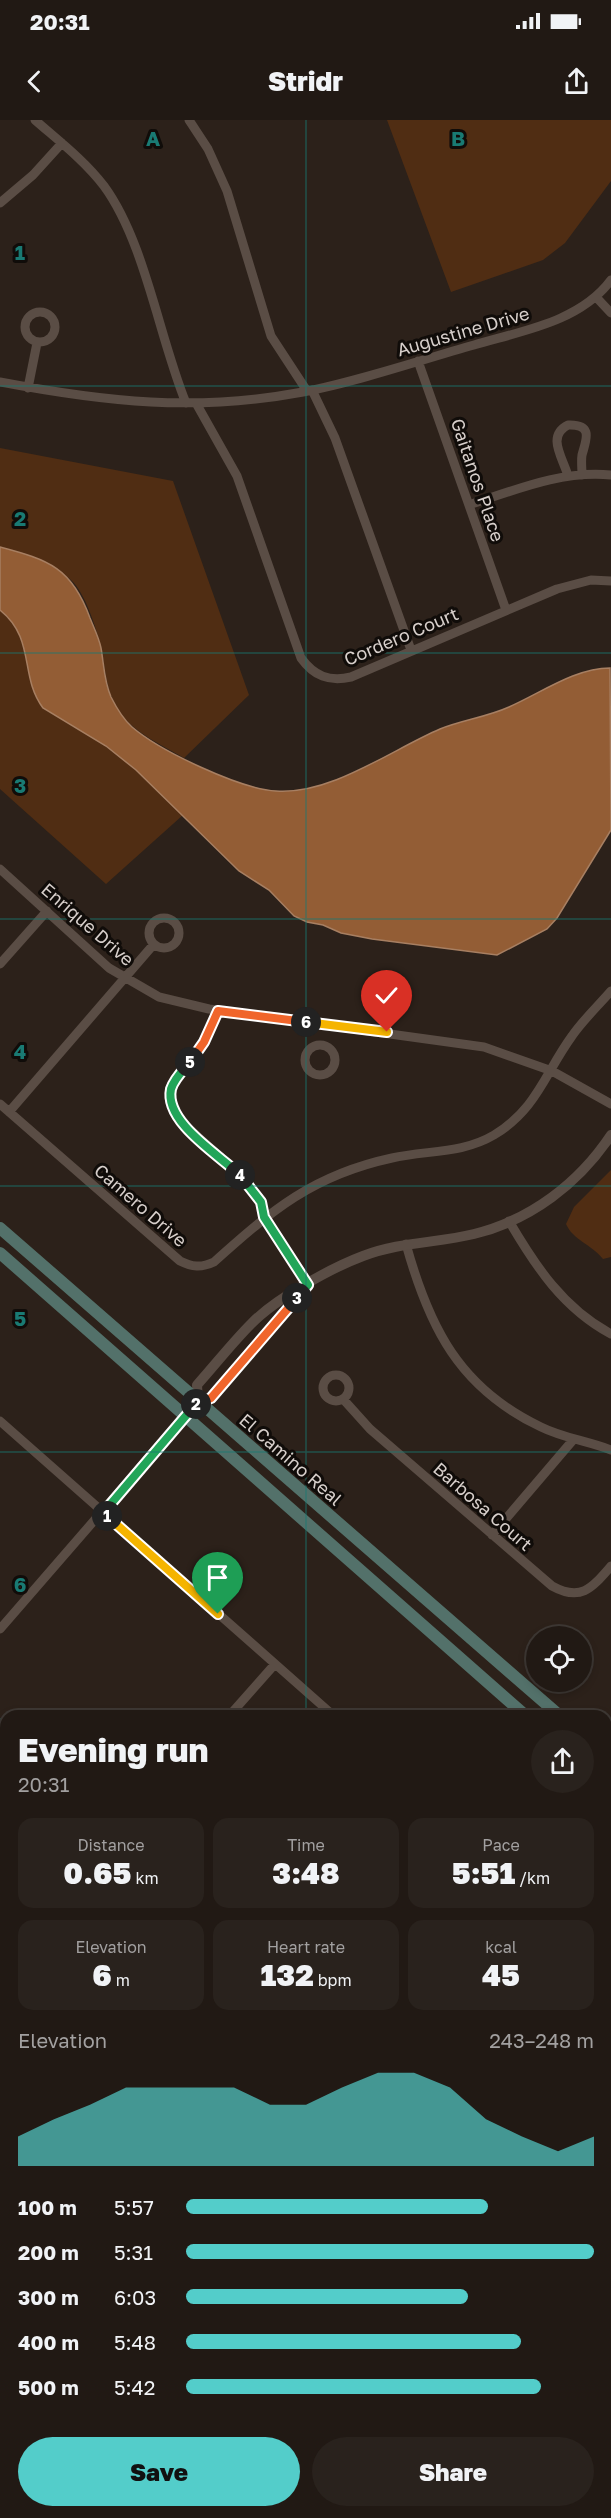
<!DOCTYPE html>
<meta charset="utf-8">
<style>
body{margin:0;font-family:"Golos Text",sans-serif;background:#29221d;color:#f1f3f6;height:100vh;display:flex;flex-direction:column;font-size:22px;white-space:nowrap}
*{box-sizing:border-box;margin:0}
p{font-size:20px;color:#a2a0a0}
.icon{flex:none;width:33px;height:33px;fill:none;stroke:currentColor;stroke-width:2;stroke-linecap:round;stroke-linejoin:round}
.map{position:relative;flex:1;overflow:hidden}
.details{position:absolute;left:0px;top:1590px;width:612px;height:808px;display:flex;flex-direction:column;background:#211914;border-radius:18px 18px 0 0;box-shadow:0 3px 9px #0003,0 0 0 2px #3e3834}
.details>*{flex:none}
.controls{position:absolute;left:526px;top:1506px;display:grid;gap:12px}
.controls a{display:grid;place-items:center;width:66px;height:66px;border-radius:50%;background:#211914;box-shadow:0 3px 9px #0003,0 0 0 2px #3e3834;font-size:30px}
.pin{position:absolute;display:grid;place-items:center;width:51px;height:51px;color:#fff;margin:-62px -26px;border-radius:50% 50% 50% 0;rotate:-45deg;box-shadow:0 0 6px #0007}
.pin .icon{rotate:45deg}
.km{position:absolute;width:30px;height:30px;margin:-15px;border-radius:50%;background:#222;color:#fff;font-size:16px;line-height:30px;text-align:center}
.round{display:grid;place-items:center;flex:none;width:63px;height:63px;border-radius:32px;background:#29221d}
.headline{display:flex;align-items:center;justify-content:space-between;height:102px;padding:0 18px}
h1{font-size:33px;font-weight:800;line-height:45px}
.metrics{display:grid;grid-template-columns:repeat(3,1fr);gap:9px;height:102px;padding:6px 18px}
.metrics div{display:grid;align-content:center;border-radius:15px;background:#29221d;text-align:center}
.metrics b{font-size:30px;font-weight:800}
.metrics small{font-size:16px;font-weight:400}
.metrics p{font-size:16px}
.chart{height:168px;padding:12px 18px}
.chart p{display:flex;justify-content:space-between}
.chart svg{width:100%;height:108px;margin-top:6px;fill:#53cdca;opacity:.7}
.primary-button{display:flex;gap:12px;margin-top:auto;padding:12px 18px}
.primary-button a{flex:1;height:69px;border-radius:36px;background:#53cdca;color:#111;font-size:24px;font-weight:800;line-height:69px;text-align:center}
.primary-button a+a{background:#29221d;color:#f1f3f6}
ul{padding:0 18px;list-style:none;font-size:20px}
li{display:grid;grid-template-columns:96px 72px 1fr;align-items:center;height:45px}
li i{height:15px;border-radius:8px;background:#53cdca}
.status{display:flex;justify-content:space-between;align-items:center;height:42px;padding:0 30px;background:#211914;direction:ltr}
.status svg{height:16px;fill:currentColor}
header{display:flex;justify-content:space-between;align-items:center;height:78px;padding:0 18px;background:#211914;font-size:27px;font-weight:800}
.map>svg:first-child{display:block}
.green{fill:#502d13}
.water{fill:#935d35;stroke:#a77f62;stroke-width:1.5}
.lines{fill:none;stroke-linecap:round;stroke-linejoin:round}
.minor{stroke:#5a4d45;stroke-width:9}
.tertiary{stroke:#5a4d45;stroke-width:10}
.secondary{stroke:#53716a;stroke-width:12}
.split-1-casing{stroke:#fff;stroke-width:12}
.split-2-casing{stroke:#fff;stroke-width:12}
.split-3-casing{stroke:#fff;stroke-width:12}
.split-4-casing{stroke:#fff;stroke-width:12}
.split-5-casing{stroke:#fff;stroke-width:12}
.split-6-casing{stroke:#fff;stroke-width:12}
.split-7-casing{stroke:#fff;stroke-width:12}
.split-1{stroke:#f5b400;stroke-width:8}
.split-2{stroke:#22a559;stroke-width:8}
.split-3{stroke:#f0652b;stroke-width:8}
.split-4{stroke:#22a559;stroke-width:8}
.split-5{stroke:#22a559;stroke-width:8}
.split-6{stroke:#f0652b;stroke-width:8}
.split-7{stroke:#f5b400;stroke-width:8}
.grid{fill:none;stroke:#197a73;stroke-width:1.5;stroke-opacity:0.55}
.labels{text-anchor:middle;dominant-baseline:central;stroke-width:6;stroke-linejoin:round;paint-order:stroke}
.street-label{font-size:18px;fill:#d7cfcb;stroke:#100c09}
.grid-label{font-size:20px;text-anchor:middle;font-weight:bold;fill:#197a73;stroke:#100c09;stroke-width:6;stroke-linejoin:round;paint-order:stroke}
</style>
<div class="status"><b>20:31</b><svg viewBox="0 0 49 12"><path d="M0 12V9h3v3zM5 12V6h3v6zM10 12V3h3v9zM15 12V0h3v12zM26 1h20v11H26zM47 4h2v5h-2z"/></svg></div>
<header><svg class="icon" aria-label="back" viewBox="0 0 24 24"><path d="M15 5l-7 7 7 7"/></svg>Stridr<svg class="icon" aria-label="share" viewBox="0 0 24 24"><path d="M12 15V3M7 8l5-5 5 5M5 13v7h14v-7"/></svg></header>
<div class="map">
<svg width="611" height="2398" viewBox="0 0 611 2398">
<rect width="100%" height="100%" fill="#2c211a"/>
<!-- green -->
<path class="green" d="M387 0H611V61L565 123 543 140 451 172Z
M0 328 173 361 249 575 184 638C162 625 136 614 120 593 106 573 106 551 101 527 96 508 86 474 71 460 62 450 14 431 0 427Z
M0 490C36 519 19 556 43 588L106 626 136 650 183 695 106 764 0 669Z
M611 1050V1137L603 1139C591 1124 573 1120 566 1104L574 1087Z
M0 1972 6 1978V2392H490L499 2398H0Z
M606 2091 611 2095V2398H558L551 2393 606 2392V2340L611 2330 606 2324Z"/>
<!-- water -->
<path class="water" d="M0 427C49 440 72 448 90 498 94 508 99 518 101 528 104 545 104 561 111 577 116 587 123 599 132 607 160 631 240 669 276 671 331 675 391 630 440 609 462 600 487 597 509 587 541 573 575 548 610 548L611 710 557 798 547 809 497 835 372 819 341 813 323 805 307 802 294 796 269 770 239 751 136 650 106 626 43 588C19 556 36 519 0 490Z
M346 2393H409L415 2398H342Z"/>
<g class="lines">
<!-- minor -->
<path class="minor" d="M35 0C59 21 85 41 104 66 145 122 159 217 186 283
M189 0 208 29 227 71 271 216 307 271
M0 83 33 55 62 23
M596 177 611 193
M25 207a15 15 0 1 1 30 0a15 15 0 1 1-30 0Z
M418 241 506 490
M0 262C105 282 196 292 303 272 360 261 417 241 474 225 521 211 580 202 611 160
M28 268 37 223
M312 270 335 318 411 530
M196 283 237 356 301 538C314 556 329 562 351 557L557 469 591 460 611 461
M568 356C563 338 546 316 568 305 594 304 586 320 582 335 581 341 582 349 582 355
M469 385C515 370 562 350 611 355
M0 749 109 848 159 877 209 889 484 927 552 951 611 984
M149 813a15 15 0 1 1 30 0a15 15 0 1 1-30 0Z
M0 844 47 791
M218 891 204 923 171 969V979L177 998 233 1048 254 1072 261 1082 264 1097 308 1165
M305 940a15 15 0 1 1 30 0a15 15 0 1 1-30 0Z
M0 984 180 1141C192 1147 201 1148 214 1142 272 1090 313 1055 392 1038 427 1030 462 1034 494 1015 537 989 545 953 572 916 583 900 598 886 611 871
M9 992 154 824
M509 1101C536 1147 563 1188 611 1214
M406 1124C429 1207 459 1268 541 1307 563 1318 588 1321 611 1330
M323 1268a13 13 0 1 1 26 0a13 13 0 1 1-26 0Z
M343 1279 370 1309 552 1466C581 1482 592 1468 611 1446
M0 1301 334 1596
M492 1415 573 1320
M0 1509 184 1297
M229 1596 275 1544
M0 1806 6 1811"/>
<!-- tertiary -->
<path class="tertiary" d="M308 1165 211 1278 198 1282 197 1265C215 1245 232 1223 251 1204 275 1179 331 1148 363 1136 399 1122 437 1123 474 1114 531 1100 579 1063 611 1015"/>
<!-- secondary -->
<path class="secondary" d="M0 1108 560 1596
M0 1133 526 1596
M606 1635 611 1640
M606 1666 611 1671"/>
</g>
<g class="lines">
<!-- split-1 casing -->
<g class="split-1-casing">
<path id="split-1" d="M107 1396 218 1494"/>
</g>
<!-- split-2 casing -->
<g class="split-2-casing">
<path id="split-2" d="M107 1396 103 1393 196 1284"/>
</g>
<!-- split-3 casing -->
<g class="split-3-casing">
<path id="split-3" d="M196 1284 211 1278 297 1178"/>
</g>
<!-- split-4 casing -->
<g class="split-4-casing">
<path id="split-4" d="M240 1055 261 1082 264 1097 308 1165 297 1178"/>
</g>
<!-- split-5 casing -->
<g class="split-5-casing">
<path id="split-5" d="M190 942C183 950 174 959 171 969 164 1002 219 1035 240 1055"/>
</g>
<!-- split-6 casing -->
<g class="split-6-casing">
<path id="split-6" d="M190 942 204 922 218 891 306 902"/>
</g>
<!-- split-7 casing -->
<g class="split-7-casing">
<path id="split-7" d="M306 902 387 912"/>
</g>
<!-- split-1 -->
<use href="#split-1" class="split-1"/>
<!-- split-2 -->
<use href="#split-2" class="split-2"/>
<!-- split-3 -->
<use href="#split-3" class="split-3"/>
<!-- split-4 -->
<use href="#split-4" class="split-4"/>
<!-- split-5 -->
<use href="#split-5" class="split-5"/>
<!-- split-6 -->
<use href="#split-6" class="split-6"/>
<!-- split-7 -->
<use href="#split-7" class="split-7"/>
</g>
<!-- grid -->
<path class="grid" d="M306 0V1596M0 266H611M0 533H611M0 799H611M0 1066H611M0 1332H611M0 1599H6M606 1599H611M0 1865H6M606 1865H611M0 2132H6M606 2132H611M306 2392V2398"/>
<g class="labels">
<!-- street labels -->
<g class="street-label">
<text transform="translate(463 211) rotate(-16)">Augustine Drive</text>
<text transform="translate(478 360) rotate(71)">Gaitanos Place</text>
<text transform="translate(401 516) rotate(-23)">Cordero Court</text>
<text transform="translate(88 804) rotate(41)">Enrique Drive</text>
<text transform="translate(141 1085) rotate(41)">Camero Drive</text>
<text transform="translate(291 1339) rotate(41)">El Camino Real</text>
<text transform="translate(483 1386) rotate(41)">Barbosa Court</text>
</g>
</g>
<g class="grid-label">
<text x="153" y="26">A</text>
<text x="458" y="26">B</text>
<text x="20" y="140">1</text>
<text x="20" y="406">2</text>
<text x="20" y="673">3</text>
<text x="20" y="939">4</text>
<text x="20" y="1206">5</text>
<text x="20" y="1472">6</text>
</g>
</svg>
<div class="controls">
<a><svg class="icon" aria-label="locate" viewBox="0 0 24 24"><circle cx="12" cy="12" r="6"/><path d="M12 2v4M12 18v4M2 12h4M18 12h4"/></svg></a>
</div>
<div class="pin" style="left:218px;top:1494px;background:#1e9e55"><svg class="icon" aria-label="arrive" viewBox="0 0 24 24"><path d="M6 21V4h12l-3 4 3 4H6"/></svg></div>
<div class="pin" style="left:387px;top:912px;background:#d93025"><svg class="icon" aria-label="check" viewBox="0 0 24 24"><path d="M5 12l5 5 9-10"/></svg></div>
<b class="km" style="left:107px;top:1396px">1</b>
<b class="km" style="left:196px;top:1284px">2</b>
<b class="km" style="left:297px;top:1178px">3</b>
<b class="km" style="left:240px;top:1055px">4</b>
<b class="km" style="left:190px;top:942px">5</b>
<b class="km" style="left:306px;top:902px">6</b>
<section class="details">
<div class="headline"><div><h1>Evening run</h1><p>20:31</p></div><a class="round"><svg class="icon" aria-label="share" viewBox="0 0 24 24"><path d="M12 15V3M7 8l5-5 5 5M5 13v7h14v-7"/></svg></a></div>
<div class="metrics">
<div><p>Distance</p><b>0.65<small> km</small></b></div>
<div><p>Time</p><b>3:48</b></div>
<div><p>Pace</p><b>5:51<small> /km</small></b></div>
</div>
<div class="metrics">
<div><p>Elevation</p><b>6<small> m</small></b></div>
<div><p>Heart rate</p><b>132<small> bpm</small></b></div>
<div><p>kcal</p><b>45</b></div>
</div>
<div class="chart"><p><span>Elevation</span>243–248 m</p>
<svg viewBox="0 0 160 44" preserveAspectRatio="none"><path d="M0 44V32L10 25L20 19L30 12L40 12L50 12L60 12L70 19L80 19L90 12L100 6L110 6L120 12L130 25L140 32L150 38L160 32V44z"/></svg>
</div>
<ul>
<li><b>100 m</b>5:57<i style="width:74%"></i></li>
<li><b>200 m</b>5:31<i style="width:100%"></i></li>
<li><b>300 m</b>6:03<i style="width:69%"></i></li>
<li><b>400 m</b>5:48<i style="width:82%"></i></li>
<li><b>500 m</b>5:42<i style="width:87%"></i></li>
</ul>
<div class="primary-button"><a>Save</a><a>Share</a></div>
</section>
</div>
